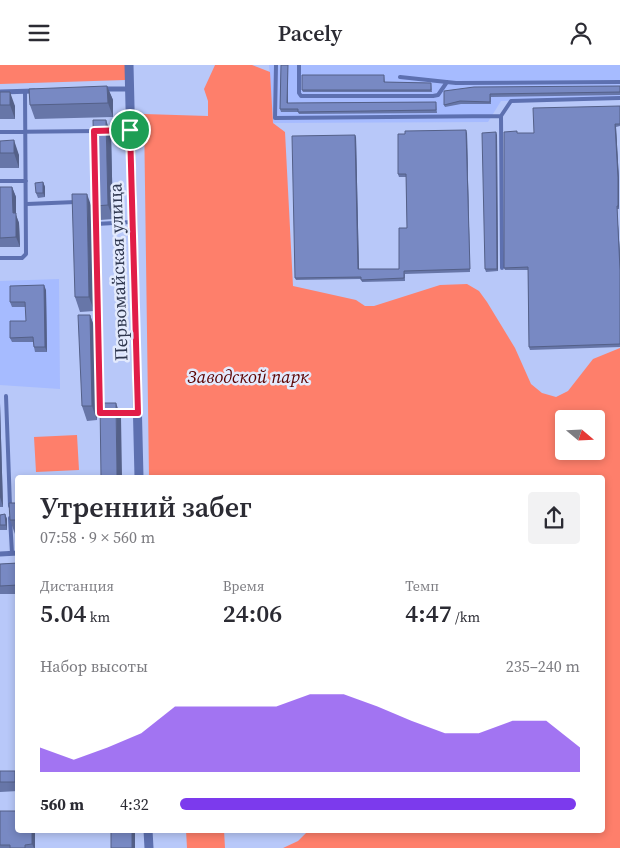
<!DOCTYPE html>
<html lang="ru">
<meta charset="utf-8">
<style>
body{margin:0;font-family:"Source Serif 4",serif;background:#f2f2f3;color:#2b2b33;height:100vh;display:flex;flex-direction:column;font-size:19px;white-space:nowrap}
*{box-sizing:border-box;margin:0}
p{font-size:16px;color:#7c7c81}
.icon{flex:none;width:28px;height:28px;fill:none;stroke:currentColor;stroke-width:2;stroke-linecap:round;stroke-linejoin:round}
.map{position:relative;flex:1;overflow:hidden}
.side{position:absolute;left:15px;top:410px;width:590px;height:358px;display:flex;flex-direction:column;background:#fff;border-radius:5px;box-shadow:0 2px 8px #0003}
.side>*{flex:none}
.needle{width:32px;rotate:109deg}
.buttons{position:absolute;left:555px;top:345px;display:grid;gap:10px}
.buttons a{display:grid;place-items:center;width:50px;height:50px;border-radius:5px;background:#fff;box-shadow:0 2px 8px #0003;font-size:25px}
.pin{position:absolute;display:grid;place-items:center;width:42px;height:42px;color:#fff;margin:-21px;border:2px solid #fff;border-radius:50%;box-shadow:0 1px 5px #0007}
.round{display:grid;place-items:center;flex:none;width:52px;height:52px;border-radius:5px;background:#f2f2f3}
.head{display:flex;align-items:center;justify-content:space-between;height:85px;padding:0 25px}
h1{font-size:28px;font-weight:600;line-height:38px}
.figures{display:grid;grid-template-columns:repeat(3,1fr);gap:8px;height:85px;padding:5px 25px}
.figures div{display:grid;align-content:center}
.figures b{font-size:25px;font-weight:600}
.figures small{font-size:14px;font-weight:400}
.figures p{font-size:14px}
.chart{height:140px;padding:10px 25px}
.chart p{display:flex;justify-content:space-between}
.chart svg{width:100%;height:90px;margin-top:5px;fill:#7c3aed;opacity:.7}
ul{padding:0 25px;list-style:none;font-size:16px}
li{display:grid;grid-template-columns:80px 60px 1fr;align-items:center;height:38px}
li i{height:12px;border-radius:6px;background:#7c3aed}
header{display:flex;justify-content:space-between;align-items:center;height:65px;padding:0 25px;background:#fff;font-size:22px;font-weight:600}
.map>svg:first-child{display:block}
.built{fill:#a6bbff}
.green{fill:#fe7f6b;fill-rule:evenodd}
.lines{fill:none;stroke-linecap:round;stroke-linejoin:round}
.service{stroke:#5d70b0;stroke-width:4}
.minor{stroke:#5d70b0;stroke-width:5}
.tertiary{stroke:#5d70b0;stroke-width:9}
.wall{fill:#6776a8}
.shaded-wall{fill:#546088}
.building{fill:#7889c3;stroke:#546088}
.route-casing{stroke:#fff;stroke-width:10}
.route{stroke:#e11d48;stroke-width:6}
.labels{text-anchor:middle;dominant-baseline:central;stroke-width:5;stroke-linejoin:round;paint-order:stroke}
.street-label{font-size:18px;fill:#2f374f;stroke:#e3eafd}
.park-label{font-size:18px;font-style:italic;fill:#5a0200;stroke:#e3eafd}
</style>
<header><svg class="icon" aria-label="menu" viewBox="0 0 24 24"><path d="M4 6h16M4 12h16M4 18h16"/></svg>Pacely<svg class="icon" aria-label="person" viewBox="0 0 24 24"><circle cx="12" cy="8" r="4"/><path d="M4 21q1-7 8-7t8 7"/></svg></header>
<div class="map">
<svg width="620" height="783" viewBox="0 0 620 783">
<rect width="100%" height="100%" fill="#b8c8f9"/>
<!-- built -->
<path class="built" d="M269 0H620V33L501 36 488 57 273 58Z
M59 214 60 324 0 320V216Z"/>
<!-- green -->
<path class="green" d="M0 0H125V15L0 19Z
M215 0H252L270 7 273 58 285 67 293 221 356 235 365 241H374L440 220 467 219 479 226 487 237 515 283 531 319 542 328 556 332 568 326 593 294 620 283V783H283L298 776 309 765H602V412H149L144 49 208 51V36L204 24ZM564 354H596V386H564Z
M77 370 79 405 36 407 34 372Z
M186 765H224L225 783H187Z"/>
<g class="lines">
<!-- service -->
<path class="service" d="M276 0 275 53 501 51
M299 0V28L301 31H433L438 30 447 17
M400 12 456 18 620 17
M105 65H130
M0 67 98 66
M0 116H26
M27 139 76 137
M96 140 100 341
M96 159 132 157
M0 193H22L26 189 25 26
M502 203 501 51 511 36 620 33
M6 331 10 441
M115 348H138
M10 453 12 488"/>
<!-- minor -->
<path class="minor" d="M103 24H129
M0 27 34 26
M0 489 18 488"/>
<!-- tertiary -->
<path class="tertiary" d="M129 0 139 412
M148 765 149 783"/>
</g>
<!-- wall -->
<path class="wall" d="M281 0H288V38L436 37 437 48 299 49 298 47H281L280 44Z
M384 10 385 17 431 18 432 27H303L302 25Z
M107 21 113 35V52L35 54 30 40Z
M620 21V30L491 32V39H461L445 42 444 40V26Z
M0 27 15 41V54H0Z
M620 41V61L616 62 619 115V144H617L620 191V282L530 285 529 282 528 205H505L504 203 518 68H534Z
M467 68 470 207 405 209V216L362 217 361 214 296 215 295 213 356 72 359 204H399L407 163 406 112H399L398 109Z
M111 69 113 154 100 155 95 141Z
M497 70 498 206 486 207 485 204Z
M0 76 19 90V103H0Z
M43 117 45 122V132L38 133 36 128Z
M0 122H12L16 132V150L19 158 20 182H0Z
M92 143 94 246 80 247 75 232Z
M46 225 47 287H35L33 277H12L10 273 26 256V242H12L10 237Z
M90 250 95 264 97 355 87 356 82 341Z
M0 338 3 442H0Z
M18 438V469H15L10 455Z
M5 449 7 454V465H0V450Z
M18 498V529H0V499Z
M0 706 18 712V726L0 727Z
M0 746 18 765H35V783H0Z"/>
<!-- shaded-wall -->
<path class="shaded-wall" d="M288 0V40L287 38Z
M107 21 113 35V52L108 38Z
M10 27 15 41V54L10 40Z
M106 55 111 69 113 154 108 140Z
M615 59 616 62 619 115V144L618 141Z
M466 65 467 68 470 207V204Z
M496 67 497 70 498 206 497 204Z
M355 70 356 72 359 207 358 204Z
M14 75 19 90V103L14 88Z
M43 117 45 122V132L43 128Z
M12 122 16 132V150L19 158 20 182 16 172 13 148Z
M87 129 92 143 94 246 89 232Z
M617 141V144L620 191V208Z
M44 220 46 225 47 287 45 282Z
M90 250 95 264 97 355 92 341Z
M0 338V339L3 442 0 432Z
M116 338 121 352 122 412H117Z
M5 449 7 454V465L6 460Z
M15 706 18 712V722L15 717Z
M32 765H35V783H34L32 779Z
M132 765H135V783H132Z"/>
<!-- building -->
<path class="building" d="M281 0H288L287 38 436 37V45L298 47V44H280Z
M302 10H384V17L431 18V25H302Z
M107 21 108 38 30 40 29 24Z
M620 21V27L490 29V37L460 36 444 40V26L474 22Z
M0 27H10V40H0Z
M620 41V59H615L618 112V141H617L620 205V279L529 282 528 202 504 203V67L517 66V68H534L533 43Z
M93 55H106L108 140 95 141Z
M466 65 470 204 404 206V213L361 215V212L295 213 292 71 355 70 358 204H399V163H407L406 109H398V69H405V66Z
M496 67 497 204H485L482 68Z
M14 75V88H0V76Z
M43 117V128H36L35 118Z
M0 122H12L13 148H16V172L0 173Z
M72 129H87L89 232H75Z
M44 220 45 282H34L33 272 10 273V256H26L25 237H10V221Z
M78 250H90L92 341H82Z
M100 338H116L117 412H101Z
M9 438H18V455H10Z
M5 449 6 460H0V450Z
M18 498V520L0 521V499Z
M0 706H15V717H0Z
M0 746H18V765H32V779L25 780V783H10V780H0Z
M111 765H132V783H111Z"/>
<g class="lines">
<!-- route casing -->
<g class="route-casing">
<path id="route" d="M130 65 138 348H100L94 66Z"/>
</g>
<!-- route -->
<use href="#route" class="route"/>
</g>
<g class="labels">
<!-- street labels -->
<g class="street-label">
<text transform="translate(118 207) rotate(-92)">Первомайская улица</text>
</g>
<!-- park labels -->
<g class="park-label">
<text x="248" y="311">Заводской парк</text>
</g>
</g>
</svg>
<div class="buttons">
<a><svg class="needle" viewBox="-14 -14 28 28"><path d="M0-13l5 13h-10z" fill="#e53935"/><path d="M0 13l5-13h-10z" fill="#7c7c81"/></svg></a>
</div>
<div class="pin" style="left:130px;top:65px;background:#1e9e55"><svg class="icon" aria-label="arrive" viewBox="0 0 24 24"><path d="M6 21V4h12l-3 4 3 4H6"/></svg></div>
<section class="side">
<div class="head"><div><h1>Утренний забег</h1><p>07:58 · 9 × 560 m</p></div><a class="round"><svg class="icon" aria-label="share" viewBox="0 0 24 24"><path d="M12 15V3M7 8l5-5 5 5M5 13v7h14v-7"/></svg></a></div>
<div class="figures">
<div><p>Дистанция</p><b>5.04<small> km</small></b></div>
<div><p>Время</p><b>24:06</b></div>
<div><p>Темп</p><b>4:47<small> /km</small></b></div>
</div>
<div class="chart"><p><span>Набор высоты</span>235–240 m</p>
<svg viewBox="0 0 160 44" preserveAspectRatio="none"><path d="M0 44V32L10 38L20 32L30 25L40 12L50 12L60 12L70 12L80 6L90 6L100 12L110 19L120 25L130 25L140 19L150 19L160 32V44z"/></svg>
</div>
<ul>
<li><b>560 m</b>4:32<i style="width:99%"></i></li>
</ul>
</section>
</div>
